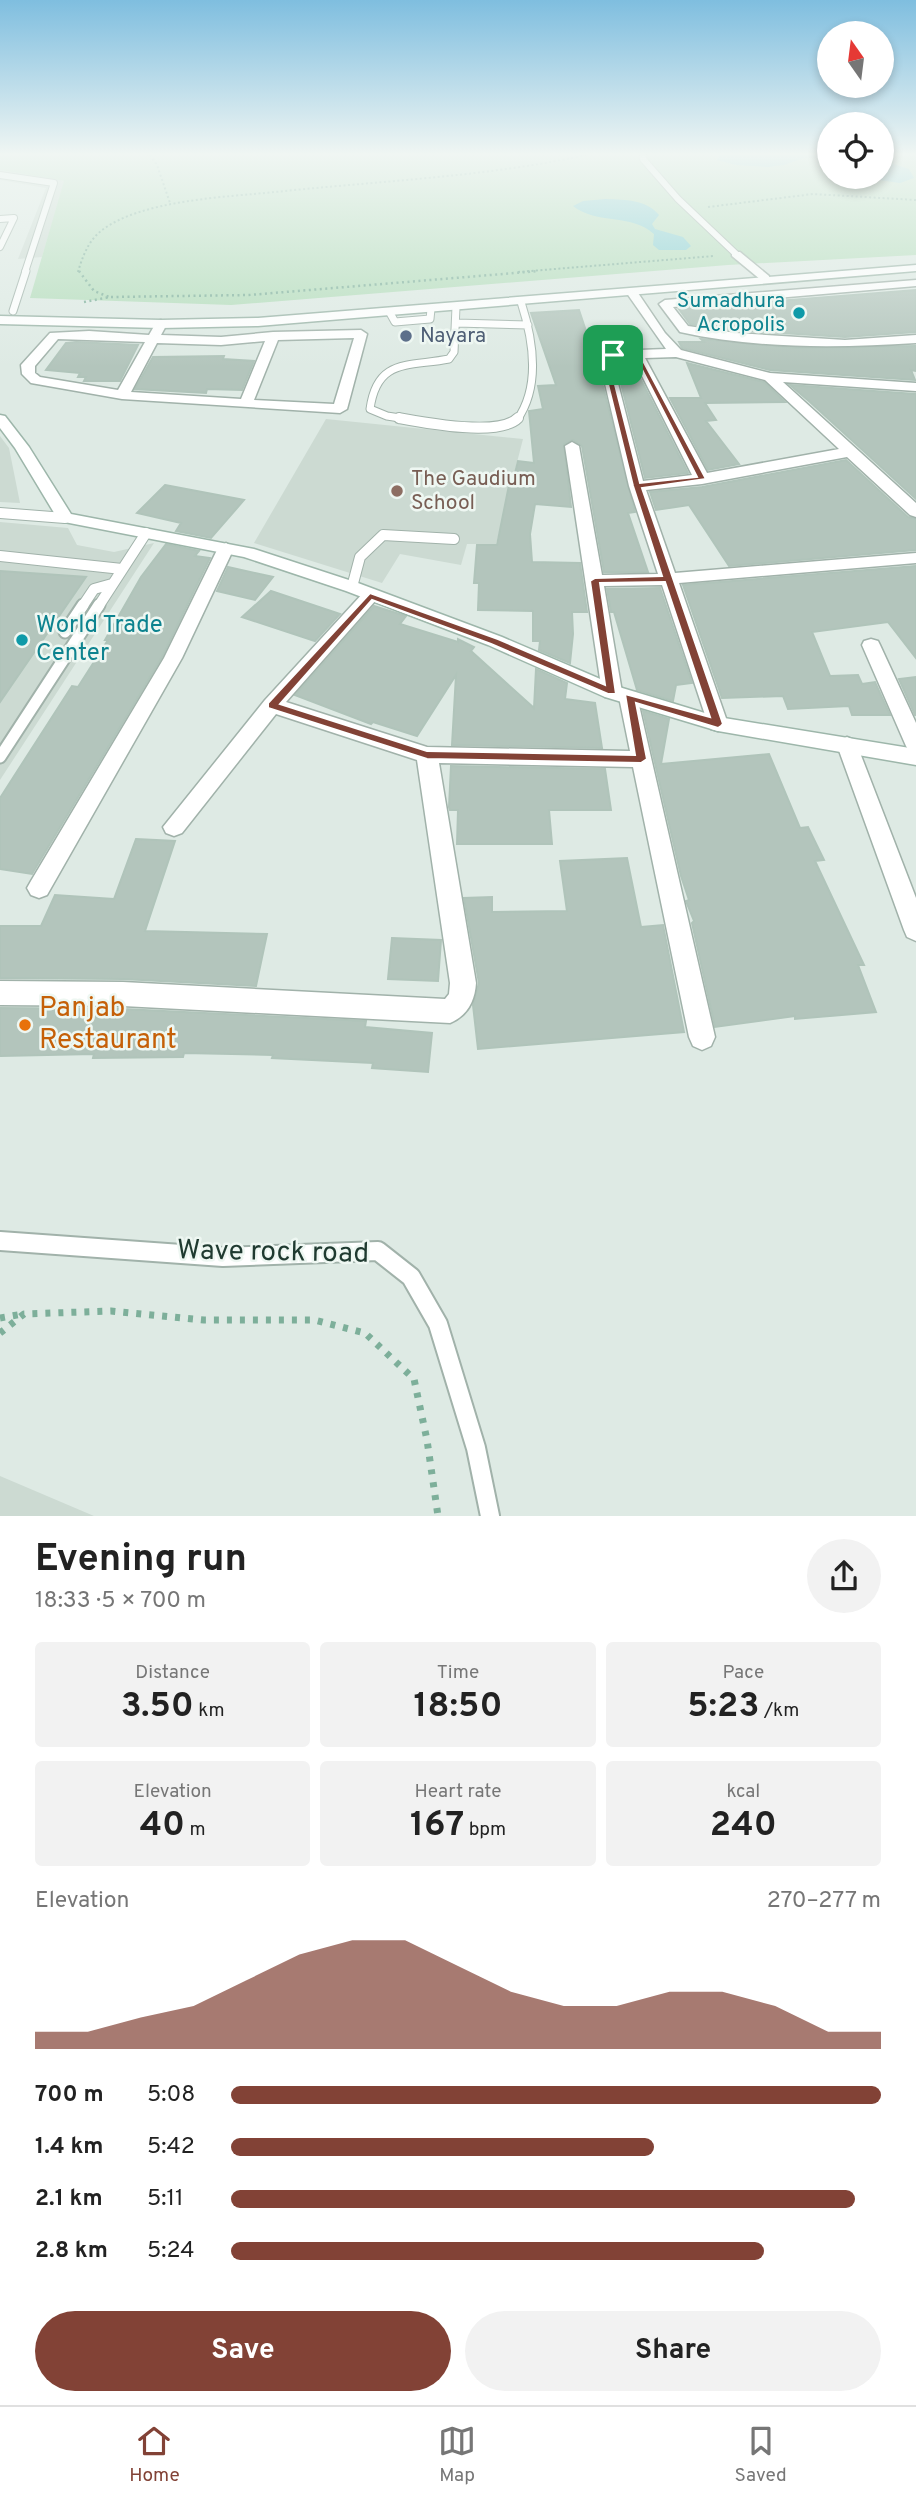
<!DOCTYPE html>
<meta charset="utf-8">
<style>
body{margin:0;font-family:Overpass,sans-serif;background:#f2f2f2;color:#222;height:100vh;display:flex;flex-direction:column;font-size:26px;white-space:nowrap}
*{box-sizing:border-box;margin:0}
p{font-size:23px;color:#767676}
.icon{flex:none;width:38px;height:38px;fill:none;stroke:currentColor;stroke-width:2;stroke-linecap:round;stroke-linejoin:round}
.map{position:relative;height:1516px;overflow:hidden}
.panel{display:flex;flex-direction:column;background:#fff;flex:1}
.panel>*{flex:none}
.needle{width:46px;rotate:346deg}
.fabs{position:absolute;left:817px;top:21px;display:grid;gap:14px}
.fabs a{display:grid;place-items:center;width:77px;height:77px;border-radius:50%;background:#fff;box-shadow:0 4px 10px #0003;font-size:35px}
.pin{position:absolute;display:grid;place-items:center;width:60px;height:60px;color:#fff;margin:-30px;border-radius:14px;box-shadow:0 4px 10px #0006}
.round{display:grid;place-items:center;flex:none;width:74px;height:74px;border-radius:37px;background:#f2f2f2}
.summary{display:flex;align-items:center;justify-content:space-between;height:119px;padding:0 35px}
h1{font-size:38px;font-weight:700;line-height:52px}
.figures{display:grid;grid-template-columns:repeat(3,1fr);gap:10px;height:119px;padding:7px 35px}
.figures div{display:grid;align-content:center;border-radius:7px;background:#f2f2f2;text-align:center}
.figures b{font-size:35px;font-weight:700}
.figures small{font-size:19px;font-weight:400}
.figures p{font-size:19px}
.chart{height:196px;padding:14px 35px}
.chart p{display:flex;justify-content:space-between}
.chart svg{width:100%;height:126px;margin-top:7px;fill:#824236;opacity:.7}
.action{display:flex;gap:14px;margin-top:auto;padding:14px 35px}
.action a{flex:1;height:80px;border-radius:42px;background:#824236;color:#fff;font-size:28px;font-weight:700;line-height:80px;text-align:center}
.action a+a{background:#f2f2f2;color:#222}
ul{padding:0 35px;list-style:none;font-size:23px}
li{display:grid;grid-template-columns:112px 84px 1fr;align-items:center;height:52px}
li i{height:18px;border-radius:9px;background:#824236}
.dock{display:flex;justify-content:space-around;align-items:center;height:98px;border-top:2px solid #e0e0e0;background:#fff;font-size:19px;color:#767676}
.dock a{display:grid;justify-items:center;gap:4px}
.dock .active{color:#824236}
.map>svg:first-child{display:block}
.built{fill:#ccdad2}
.green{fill:#b5ddbc}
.water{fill:#83ced2}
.building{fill:#b3c5bc;stroke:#b0c4ba;stroke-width:2}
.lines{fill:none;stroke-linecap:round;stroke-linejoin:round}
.service-far4-casing{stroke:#a1b2aa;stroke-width:8}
.service-far3-casing{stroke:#a1b2aa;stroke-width:9}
.service-far2-casing{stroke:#a1b2aa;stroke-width:12}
.service-far1-casing{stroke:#a1b2aa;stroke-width:15}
.service-casing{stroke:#a1b2aa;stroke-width:22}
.minor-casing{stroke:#a1b2aa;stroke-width:3}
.secondary-casing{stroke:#9db6aa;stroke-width:3}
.path-far2{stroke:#7daf9a;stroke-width:2;stroke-dasharray:2 2.5;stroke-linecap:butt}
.path-far1{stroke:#7daf9a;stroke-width:2.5;stroke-dasharray:2 3.5;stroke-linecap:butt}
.path{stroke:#7daf9a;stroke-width:7;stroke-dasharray:5 8;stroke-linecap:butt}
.service-far4{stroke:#fff;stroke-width:6}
.service-far3{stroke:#fff;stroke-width:7}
.service-far2{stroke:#fff;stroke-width:10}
.service-far1{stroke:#fff;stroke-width:11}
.service{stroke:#fff;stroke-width:18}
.minor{fill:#fff;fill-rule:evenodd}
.secondary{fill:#fff;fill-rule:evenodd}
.route{fill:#824236;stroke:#fff;stroke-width:2;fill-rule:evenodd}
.culture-dot{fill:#0f9aa8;stroke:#eef7f2;stroke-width:2.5}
.service-dot{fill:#5c6f8a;stroke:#eef7f2;stroke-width:2.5}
.education-dot{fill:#8d6e63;stroke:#eef7f2;stroke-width:2.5}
.food-dot{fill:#e8710a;stroke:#eef7f2;stroke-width:2.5}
.labels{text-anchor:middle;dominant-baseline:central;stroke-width:5;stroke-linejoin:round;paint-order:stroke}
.far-culture-label{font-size:21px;fill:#0d838f;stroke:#eef7f2;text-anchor:end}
.far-service-label{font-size:21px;fill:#4e5e75;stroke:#eef7f2;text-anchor:start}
.far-education-label{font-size:21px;fill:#785e54;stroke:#eef7f2;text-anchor:start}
.culture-label{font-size:24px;fill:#0d838f;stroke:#eef7f2;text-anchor:start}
.near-food-label{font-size:28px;fill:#c56008;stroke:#eef7f2;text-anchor:start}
.near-street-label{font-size:28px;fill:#1f3a30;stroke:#eef7f2}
</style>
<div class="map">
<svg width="916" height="1516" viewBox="0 0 916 1516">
<rect width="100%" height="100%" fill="#deeae4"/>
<!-- built -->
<path class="built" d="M0 170 65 181 42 257 18 259 46 188 0 180Z
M326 419 523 439 496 544H467L461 565 400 554 382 583 254 543Z
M0 436 9 448 20 503 0 502Z
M0 522 68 528 77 545 114 552 154 543 0 780Z
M0 1475V1476L94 1516H0Z"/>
<!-- green -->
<path class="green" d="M0 155H829L830 177H882V155H916V255L728 265 231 305 30 298 64 181 0 170Z"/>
<!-- water -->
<path class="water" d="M719 155H829L830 157 804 158 784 165 768 167 736 165 717 160Z
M882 160 909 169 914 178 900 183 858 177H882Z
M606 199C625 200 646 199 659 215L652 224 655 229 683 237 691 246 686 250H659L653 245 654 234C631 213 597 225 573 206L583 201Z"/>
<!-- building -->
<path class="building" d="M916 290V332L845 337 736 330 690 324 679 309Z
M579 310 598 367 635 512 628 513 648 572H604L582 446 573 440 564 444 571 507 535 504 530 534 532 562 580 563 587 612H572L573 634 570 663 539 650 540 641H533V611L478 610 479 583H474L477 545H497L509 485H512L518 461 534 463 529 411 543 409 538 386 556 385 531 313Z
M701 339 797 348 916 346V371L911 370 915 380 770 370 682 348 679 342H704Z
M66 343 76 342 138 345 120 381H84L86 377H78L80 373 46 370Z
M224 356 223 359 254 361 242 390 207 389 206 393 135 389 153 357Z
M687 363 764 382 785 402 705 403 716 420 706 421 739 464 708 470 670 398H701Z
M617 368H635L688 473 645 478Z
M790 385 916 394V499L810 402Z
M846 460 908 517 916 519V550L729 566 689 505 656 510 650 492 702 487Z
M165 485 244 500 211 538 176 531 181 523 137 513Z
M166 544 199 551 195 556 210 558 162 657 32 874 0 869V798L72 686 78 687 108 640H105L141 577Z
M916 566V658L888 622 812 632 830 676 858 675 862 684 875 682 890 715H852L849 706 788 709 783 696 722 698 683 585Z
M228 567 273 577 255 600 217 591Z
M0 571 86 577 0 702Z
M660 588 692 683 676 685 673 701 637 690 614 612H611L607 589Z
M271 591 340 614 315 641 242 617Z
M374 606 406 616 400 624 458 642V639L474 647 471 651 534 708 536 669 567 683 565 699 595 703 602 748 452 745 456 675 417 736 373 722 371 724 295 695Z
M916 677V715H915L899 679Z
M643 711 669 719 661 764 769 754 800 828 808 827 824 860 815 861 864 965H858L876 1012 795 1019V1016L715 1027 692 923 694 921 686 901 689 900 681 876Z
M451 766 605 769 611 810H549L552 844H457L458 810H450L449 807Z
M136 839 175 841 145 931 267 934 256 986 123 979 0 978V926H41L55 895 114 899Z
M627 858 641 927 663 925 684 1032 478 1049 473 1005 479 983 464 898 492 897V912L567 911 560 861Z
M392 938 441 940 438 981 388 979Z
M0 1008 123 1009 366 1021 365 1027 432 1033 428 1072 372 1068 373 1063 272 1058 273 1055 184 1053 183 1057 93 1058 94 1054 0 1056Z"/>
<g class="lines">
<!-- service-far4 casing -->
<g class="service-far4-casing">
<path id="service-far4" d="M643 155V159L678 199 736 254
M0 175 54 183 25 272
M0 219 14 218 0 247"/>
</g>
<!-- service-far3 casing -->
<g class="service-far3-casing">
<path id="service-far3" d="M13 311 26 271
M390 313 395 322 430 319 431 309
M457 323 528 325
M413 420 387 416 370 409C377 358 408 367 449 359L454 352 456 307
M517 420C541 386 533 339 521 302"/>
</g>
<!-- service-far2 casing -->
<g class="service-far2-casing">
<path id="service-far2" d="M399 418C426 423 499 437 518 418
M0 513 65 518
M0 556 122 569
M352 587 360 557 383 535 454 539
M82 607 94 589 112 584
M98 607 146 533"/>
</g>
<!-- service-far1 casing -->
<g class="service-far1-casing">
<path id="service-far1" d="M65 632 83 605
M0 757 99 605"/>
</g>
<!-- service casing -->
<g class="service-casing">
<path id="service" d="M0 1241 223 1257 378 1251 411 1277 438 1324 476 1448 490 1516"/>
</g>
<!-- minor casing -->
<g class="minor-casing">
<path id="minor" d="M732 252H740L769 276V280H761L732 256Z
M916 280V286L673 307 688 326 736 333 845 340 916 335V343C838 348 756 349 680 332L659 304 665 300Z
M628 290H636L665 333 681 350 770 373 916 383V391L783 382 916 503V517L910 515 847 457 702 484 646 490 675 573 916 553V563L679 583 728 724 725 729 718 731 711 729 708 724 662 585 604 586 622 692 619 697H605L602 692 565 446 572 442 579 446 602 575 658 574 629 486 599 358 613 351 666 349 626 292ZM676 357 765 380 839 449 707 473 645 358ZM633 358 692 475 643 481 612 360Z
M161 320 167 324 161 335 221 337 273 332 361 330 367 334 347 409 340 413 122 399 31 383 22 374 21 365 50 333 89 331 149 335 157 321ZM354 338 334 404 254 400 278 340ZM58 339 145 342 118 390 40 377 35 373V366ZM265 341 241 399 131 392 157 343 221 345Z
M226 543 234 548 182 658 47 895 39 898 31 895 27 888 31 881 164 658 218 548Z
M370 590 379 596 376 600 286 702 427 747 630 751 619 697 622 692H636L715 1037 711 1046 702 1050 693 1046 689 1037 633 767 439 763 476 983C475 1001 467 1016 450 1023L123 1006 0 1005V981L123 982 445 999 449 994 450 983 417 760 276 714 182 833 174 836 166 833 163 827 265 700 364 592Z
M871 639 878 641 880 645 916 723V754L909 751 906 746 862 645 864 641Z
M847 737 854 740 857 745 916 898V941L907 937 904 930 837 745 840 740Z"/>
</g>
<!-- secondary casing -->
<g class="secondary-casing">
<path id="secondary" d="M916 265V271L258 326 161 328 0 324V316L161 320 258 318Z
M0 415 5 416 29 447 71 514 254 549 358 583 502 637 619 687 718 717 916 749V765L718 731 605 697 488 645 346 591 244 557 59 521 15 448 0 428Z"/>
</g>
<!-- path-far2 -->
<path class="path-far2" d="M150 155 157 165 170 203
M708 207 813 194 916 200
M78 272C82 258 88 241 101 231 140 200 226 197 275 192 378 181 485 177 586 155
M518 272 714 256"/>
<!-- path-far1 -->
<path class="path-far1" d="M79 271 94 291 109 297
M84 302 110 297 249 295 539 271"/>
<!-- path -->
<path class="path" d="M0 1318 23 1314
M0 1333 24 1314 111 1311 204 1320H314L365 1333 414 1379 427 1440 438 1516"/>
<!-- service-far4 -->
<use href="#service-far4" class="service-far4"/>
<!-- service-far3 -->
<use href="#service-far3" class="service-far3"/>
<!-- service-far2 -->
<use href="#service-far2" class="service-far2"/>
<!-- service-far1 -->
<use href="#service-far1" class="service-far1"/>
<!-- service -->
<use href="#service" class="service"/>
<!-- minor -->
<use href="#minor" class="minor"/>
<!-- secondary -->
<use href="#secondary" class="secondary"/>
</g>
<!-- sky -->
<linearGradient id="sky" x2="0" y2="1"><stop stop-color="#7fbedf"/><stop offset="0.42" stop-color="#f0f6f3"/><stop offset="1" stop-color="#f0f6f3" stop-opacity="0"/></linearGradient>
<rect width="916" height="367" fill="url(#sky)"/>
<!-- route -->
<path class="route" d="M613 353H639L706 479 642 488 723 724 721 726 718 728 636 703 647 759 641 763 427 759 268 708V703L370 593 498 639 605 685 590 581 595 578 662 576 633 486 602 360ZM635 356 697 477 640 483 609 361 615 357ZM665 582 710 717 625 694 635 755 427 751 280 704 372 600 491 644 608 694H616L600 583Z"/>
<!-- markers -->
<g class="culture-dot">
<circle cx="799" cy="313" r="7"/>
<circle cx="22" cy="640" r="7"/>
</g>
<circle class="service-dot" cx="406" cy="336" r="7"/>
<circle class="education-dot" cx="397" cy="491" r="7"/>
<circle class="food-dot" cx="25" cy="1025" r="7"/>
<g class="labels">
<!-- far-culture labels -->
<g class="far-culture-label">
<text x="785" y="301">Sumadhura<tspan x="785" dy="24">Acropolis</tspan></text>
</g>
<!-- far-service labels -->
<g class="far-service-label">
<text x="420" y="336">Nayara</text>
</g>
<!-- far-education labels -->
<g class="far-education-label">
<text x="411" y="479">The Gaudium<tspan x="411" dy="24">School</tspan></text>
</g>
<!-- culture labels -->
<g class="culture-label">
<text x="36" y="626">World Trade<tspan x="36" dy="28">Center</tspan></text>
</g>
<!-- near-food labels -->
<g class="near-food-label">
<text x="39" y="1009">Panjab<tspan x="39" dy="32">Restaurant</tspan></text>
</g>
<!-- near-street labels -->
<g class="near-street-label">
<text transform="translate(273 1253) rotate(1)">Wave rock road</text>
</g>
</g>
</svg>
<div class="fabs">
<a><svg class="needle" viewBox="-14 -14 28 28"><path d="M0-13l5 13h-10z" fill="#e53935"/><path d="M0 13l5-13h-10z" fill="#767676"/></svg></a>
<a><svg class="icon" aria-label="locate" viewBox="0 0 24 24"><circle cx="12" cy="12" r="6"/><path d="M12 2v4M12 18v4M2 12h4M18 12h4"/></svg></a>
</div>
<div class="pin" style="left:613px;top:355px;background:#1e9e55"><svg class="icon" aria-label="arrive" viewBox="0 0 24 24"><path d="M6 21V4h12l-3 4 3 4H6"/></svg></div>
</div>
<section class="panel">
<div class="summary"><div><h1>Evening run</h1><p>18:33 · 5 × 700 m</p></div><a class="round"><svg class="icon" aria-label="share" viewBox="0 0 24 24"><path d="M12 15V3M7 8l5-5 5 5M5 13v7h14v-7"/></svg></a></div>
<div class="figures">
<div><p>Distance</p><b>3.50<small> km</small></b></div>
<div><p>Time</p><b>18:50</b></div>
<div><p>Pace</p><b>5:23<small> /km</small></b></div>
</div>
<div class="figures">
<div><p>Elevation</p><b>40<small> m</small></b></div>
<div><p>Heart rate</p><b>167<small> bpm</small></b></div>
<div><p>kcal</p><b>240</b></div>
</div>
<div class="chart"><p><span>Elevation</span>270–277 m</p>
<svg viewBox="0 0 160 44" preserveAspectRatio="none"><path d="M0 44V38L10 38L20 33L30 29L40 20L50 11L60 6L70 6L80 15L90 24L100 29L110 29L120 24L130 24L140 29L150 38L160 38V44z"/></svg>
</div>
<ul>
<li><b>700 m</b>5:08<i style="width:100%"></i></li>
<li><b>1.4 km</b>5:42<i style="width:65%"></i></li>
<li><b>2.1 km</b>5:11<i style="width:96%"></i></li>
<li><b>2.8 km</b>5:24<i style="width:82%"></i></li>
</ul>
<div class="action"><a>Save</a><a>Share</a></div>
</section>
<nav class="dock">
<a class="active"><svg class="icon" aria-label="home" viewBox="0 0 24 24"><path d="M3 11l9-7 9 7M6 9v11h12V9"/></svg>Home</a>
<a><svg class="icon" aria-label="map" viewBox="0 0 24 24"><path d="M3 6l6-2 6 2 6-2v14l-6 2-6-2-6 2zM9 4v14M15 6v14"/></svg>Map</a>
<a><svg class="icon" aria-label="saved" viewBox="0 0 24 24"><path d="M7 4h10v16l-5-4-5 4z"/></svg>Saved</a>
</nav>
